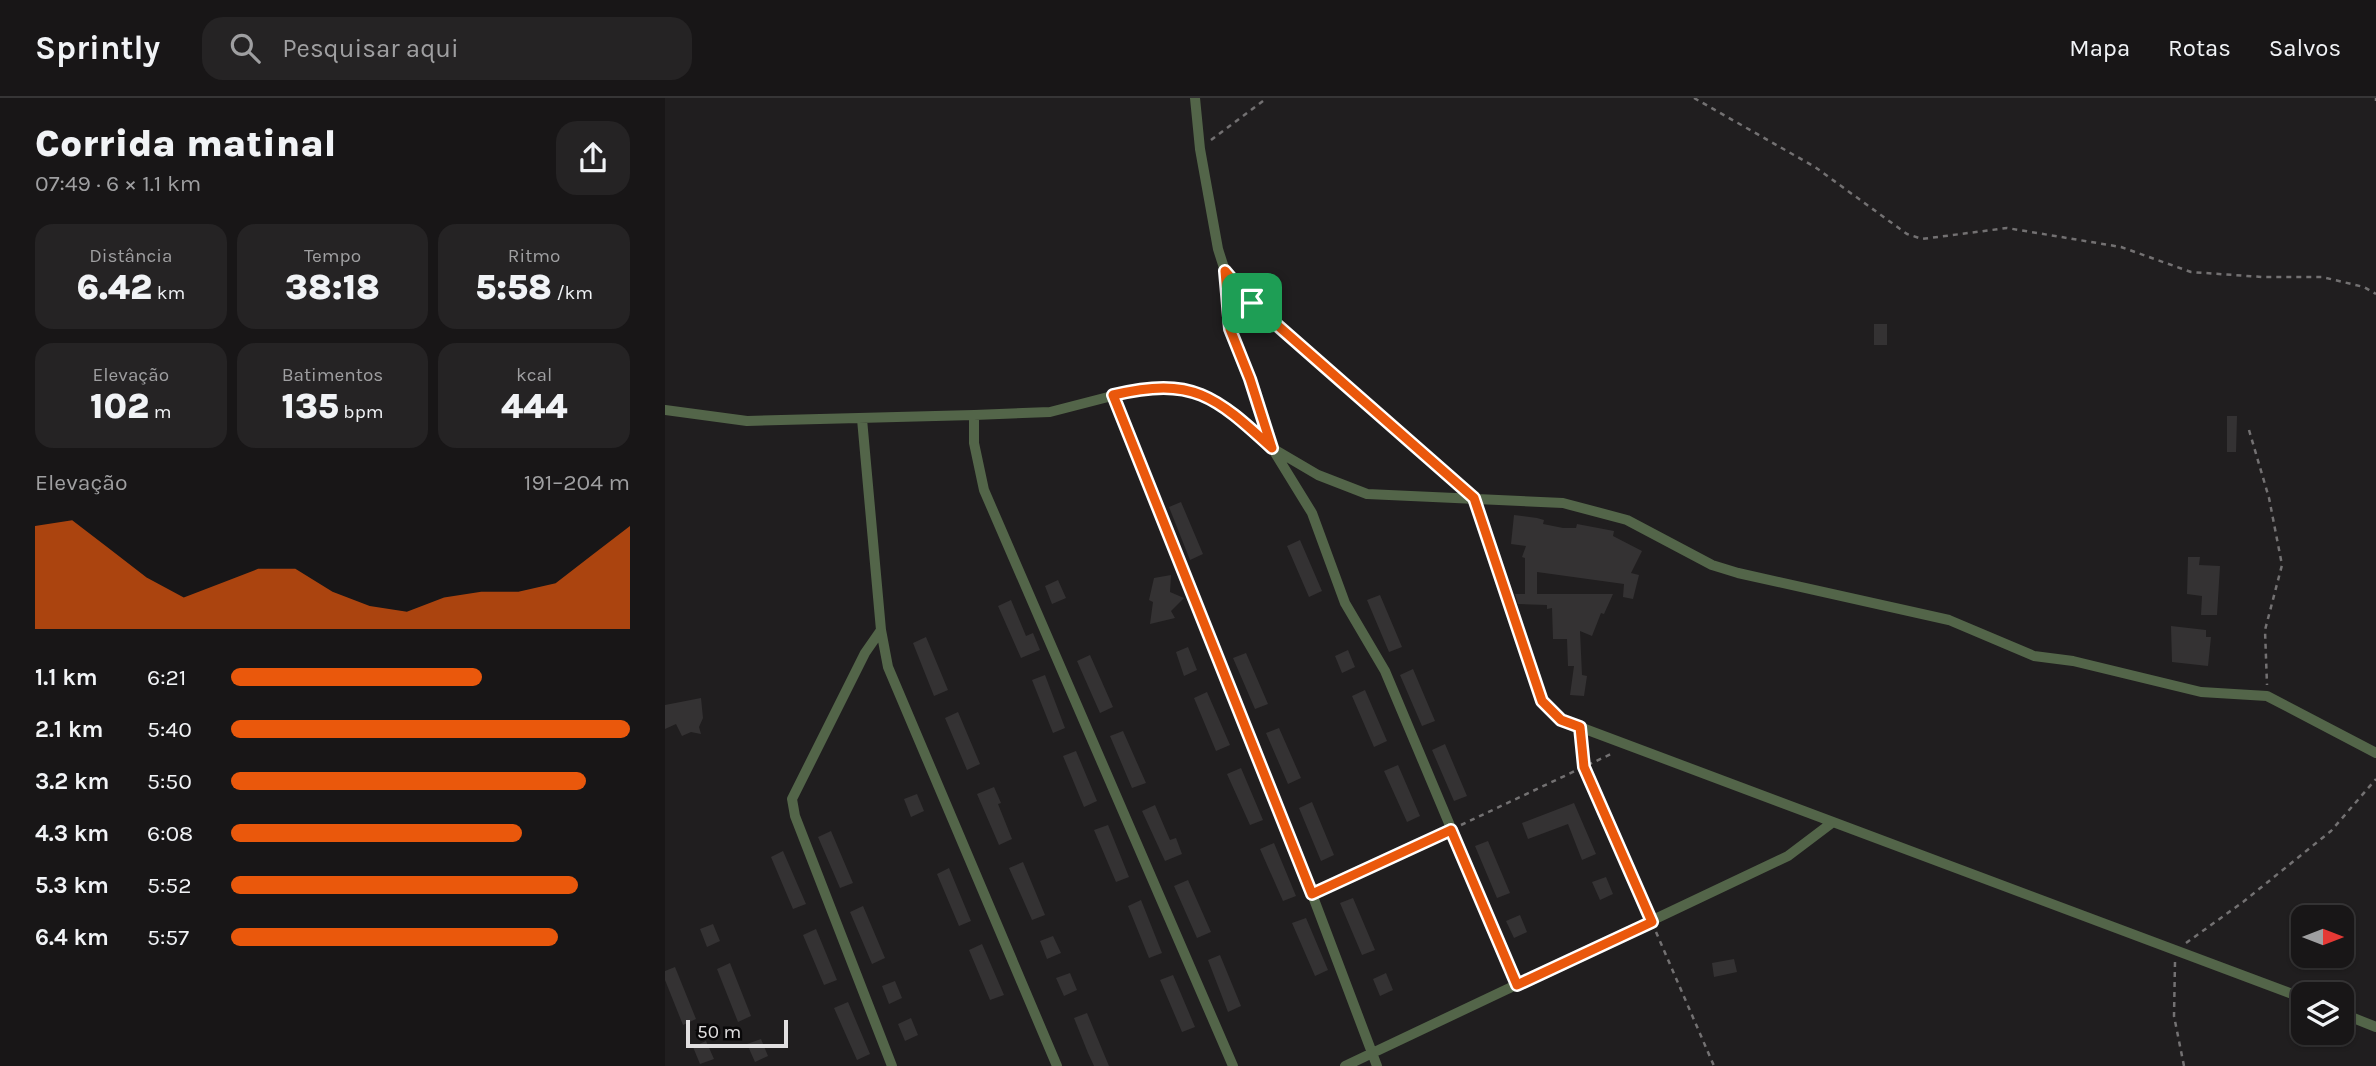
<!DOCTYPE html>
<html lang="pt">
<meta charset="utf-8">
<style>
body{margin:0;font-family:Karla,sans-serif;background:#252324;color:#f1f3f6;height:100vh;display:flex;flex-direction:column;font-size:26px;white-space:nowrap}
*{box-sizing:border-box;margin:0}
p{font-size:23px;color:#9f9fa1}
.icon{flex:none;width:38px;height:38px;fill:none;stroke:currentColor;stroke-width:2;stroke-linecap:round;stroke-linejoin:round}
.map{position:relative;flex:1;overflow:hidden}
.drawer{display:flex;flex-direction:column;background:#181617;width:665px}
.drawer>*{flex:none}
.needle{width:46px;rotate:90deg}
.fabs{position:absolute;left:1626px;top:807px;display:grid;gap:14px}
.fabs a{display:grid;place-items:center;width:63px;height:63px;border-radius:14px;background:#181617;box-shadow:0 2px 5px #0004,0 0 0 2px #363536;font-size:35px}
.scale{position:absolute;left:21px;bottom:18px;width:102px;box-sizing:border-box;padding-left:7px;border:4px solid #e1dfe0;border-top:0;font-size:19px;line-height:24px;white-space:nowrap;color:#e1dfe0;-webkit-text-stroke:5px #090809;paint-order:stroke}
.pin{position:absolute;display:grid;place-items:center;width:60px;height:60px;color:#fff;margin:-30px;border-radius:14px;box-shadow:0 4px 10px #0006}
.round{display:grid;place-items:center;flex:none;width:74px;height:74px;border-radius:21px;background:#252324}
.summary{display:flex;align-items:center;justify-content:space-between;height:119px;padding:0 35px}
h1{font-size:38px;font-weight:800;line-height:52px}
.stats{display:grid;grid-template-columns:repeat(3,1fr);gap:10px;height:119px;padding:7px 35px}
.stats div{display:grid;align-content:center;border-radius:18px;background:#252324;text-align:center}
.stats b{font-size:35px;font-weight:800}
.stats small{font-size:19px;font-weight:400}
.stats p{font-size:19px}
.chart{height:196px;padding:14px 35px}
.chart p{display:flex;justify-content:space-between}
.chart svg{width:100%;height:126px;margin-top:7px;fill:#ea580c;opacity:.7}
ul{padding:0 35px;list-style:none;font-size:23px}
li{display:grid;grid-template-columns:112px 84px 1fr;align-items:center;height:52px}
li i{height:18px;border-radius:9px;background:#ea580c}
header{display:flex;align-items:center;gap:42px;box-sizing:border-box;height:98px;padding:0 35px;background:#181617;border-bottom:2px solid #363536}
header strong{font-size:33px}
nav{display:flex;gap:38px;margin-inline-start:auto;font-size:24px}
.search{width:490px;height:63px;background:#252324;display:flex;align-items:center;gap:18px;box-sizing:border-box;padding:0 24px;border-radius:21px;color:#9f9fa1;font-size:26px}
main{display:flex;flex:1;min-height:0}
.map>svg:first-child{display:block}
.building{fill:#343233}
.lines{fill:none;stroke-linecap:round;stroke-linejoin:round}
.path{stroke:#737172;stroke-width:2.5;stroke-dasharray:5 5;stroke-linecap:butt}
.minor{stroke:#536549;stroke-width:10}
.route-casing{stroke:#fff;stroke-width:14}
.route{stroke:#ea580c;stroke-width:9}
</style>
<header>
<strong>Sprintly</strong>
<div class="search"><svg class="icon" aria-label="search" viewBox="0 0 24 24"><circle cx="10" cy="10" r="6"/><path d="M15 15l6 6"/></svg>Pesquisar aqui</div>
<nav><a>Mapa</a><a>Rotas</a><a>Salvos</a></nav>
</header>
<main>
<section class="drawer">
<div class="summary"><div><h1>Corrida matinal</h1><p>07:49 · 6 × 1.1 km</p></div><a class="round"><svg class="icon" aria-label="share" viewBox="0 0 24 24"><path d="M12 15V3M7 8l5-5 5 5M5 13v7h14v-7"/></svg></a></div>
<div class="stats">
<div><p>Distância</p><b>6.42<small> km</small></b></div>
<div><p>Tempo</p><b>38:18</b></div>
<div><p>Ritmo</p><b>5:58<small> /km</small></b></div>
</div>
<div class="stats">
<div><p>Elevação</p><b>102<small> m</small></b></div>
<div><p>Batimentos</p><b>135<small> bpm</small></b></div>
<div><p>kcal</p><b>444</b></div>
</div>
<div class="chart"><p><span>Elevação</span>191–204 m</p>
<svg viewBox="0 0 160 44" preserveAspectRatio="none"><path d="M0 44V8L10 6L20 16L30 26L40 33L50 28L60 23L70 23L80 31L90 36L100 38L110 33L120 31L130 31L140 28L150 18L160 8V44z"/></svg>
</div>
<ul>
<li><b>1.1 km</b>6:21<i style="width:63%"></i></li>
<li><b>2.1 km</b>5:40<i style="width:100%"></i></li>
<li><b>3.2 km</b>5:50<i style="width:89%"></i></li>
<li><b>4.3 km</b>6:08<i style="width:73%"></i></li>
<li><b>5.3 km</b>5:52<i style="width:87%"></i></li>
<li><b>6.4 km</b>5:57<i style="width:82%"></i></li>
</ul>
</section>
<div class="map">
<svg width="1711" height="968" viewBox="0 0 1711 968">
<rect width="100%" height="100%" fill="#201e1f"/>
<!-- building -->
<path class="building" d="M1209 226H1222V247H1209Z
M1562 318H1572L1571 354H1562Z
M516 404 538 456 525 462 504 409Z
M849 417 872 420 879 422 878 426 898 430H911L912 426 949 433 948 438 977 453 966 475 974 477 968 501 958 499 959 486 872 474V496H948L939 516 936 515 927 538 915 533 917 577 922 578 919 598 905 597 909 568H903L902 541H888L887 510 882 511V507L853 506 850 496H860V460L857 459 861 448 846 446Z
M635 442 657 493 644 499 622 448Z
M1523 459H1535L1534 467 1555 468 1552 517H1536L1537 498 1522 496Z
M506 477 505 494 519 500 506 513 510 520 485 526 488 504 484 502 489 480Z
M393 482 401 500 387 506 380 488Z
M715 497 737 549 724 554 702 502Z
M346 502 361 538 368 535 375 552 356 560 333 508Z
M1506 528 1541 532V539H1546L1543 568 1507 564Z
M261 539 283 592 269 598 248 545Z
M523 549 532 572 519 578 511 554Z
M683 552 690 569 677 575 670 558Z
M581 555 603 606 590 611 568 560Z
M425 557 448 609 435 615 412 563Z
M748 571 770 623 757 628 735 577Z
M380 577 400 630 388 635 367 582Z
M700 592 722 643 709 649 687 598Z
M542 594 565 647 551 653 529 600Z
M36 600 38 620 34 629 36 636 26 634 17 638 11 626 0 631V607Z
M293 614 315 666 302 672 280 620Z
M614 630 636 680 623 686 601 635Z
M458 633 481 685 467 690 445 638Z
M780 646 802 698 789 703 767 652Z
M411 653 432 703 419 709 398 658Z
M733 667 755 718 742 724 719 673Z
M576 670 598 722 585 727 562 676Z
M329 689 336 705 333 706 347 741 334 747 312 696Z
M252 696 259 713 246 719 239 701Z
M647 704 669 757 656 763 634 710Z
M909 705 931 756 917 762 903 726 863 741 857 725Z
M490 707 505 742 511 740 517 756 500 763 477 713Z
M443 727 464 779 451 784 429 732Z
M166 733 188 785 175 790 153 739Z
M823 743 845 795 832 800 810 748Z
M609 745 631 798 618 803 595 751Z
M118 753 141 806 128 811 106 759Z
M358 764 380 817 367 822 344 770Z
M284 770 306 823 294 828 272 776Z
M941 779 948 796 935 802 927 784Z
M523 782 546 834 532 840 509 788Z
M688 800 710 852 697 857 675 805Z
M476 802 497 855 484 860 463 808Z
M198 808 220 860 207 866 185 814Z
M855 817 862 834 849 840 841 823Z
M641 820 663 872 650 878 627 825Z
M48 826 55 843 42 849 35 831Z
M151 831 172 882 159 887 138 837Z
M388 838 396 855 382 861 375 843Z
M317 846 339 897 325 902 304 852Z
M555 857 576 908 563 914 543 862Z
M1069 861 1072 874 1049 879 1047 865Z
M65 865 86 918 73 924 52 871Z
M10 869 31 921 18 927 0 882V873Z
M405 875 412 892 399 898 391 880Z
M721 875 728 892 715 898 708 881Z
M508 877 530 929 517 934 495 882Z
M230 883 237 900 224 906 217 888Z
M183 904 205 956 192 962 169 910Z
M422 915 429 932 444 968H429L423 955 409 920Z
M246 920 253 937 240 943 233 926Z
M96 941 103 958 90 964 82 946Z
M41 943 49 961 35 966 28 949Z"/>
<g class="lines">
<!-- path -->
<path class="path" d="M1029 0 1150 69 1242 136 1257 141 1342 130 1456 149 1526 174 1597 179H1657L1699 189 1711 196
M1711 0V3
M546 42 602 0
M1584 332 1604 400 1617 467 1600 532 1602 587
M917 643 919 669 982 812
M796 727 948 655
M991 834 1049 968
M1521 845 1578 804 1666 733 1711 681
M1510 864 1509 918 1519 968"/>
<!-- minor -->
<path class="minor" d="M530 0 535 51 553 151 560 173 587 205 809 400 877 603 896 622 1638 900
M560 173 564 231 585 281 607 350 647 415 680 505 720 573 852 887
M448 297 647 796 712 968
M0 312 82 323 309 317 385 314 478 290 525 292 563 310 607 350 653 377 702 396 898 405 962 422 1047 467 1073 475 1284 522 1369 558 1408 563 1536 594 1602 598 1711 655
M309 317V345L319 392 568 968
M197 321 216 532 223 569 392 968
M216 532 200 555 127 701 130 718 227 968
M647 796 786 732
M1676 915 1711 929
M680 968 1123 758 1168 724"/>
</g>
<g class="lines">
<!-- route casing -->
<g class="route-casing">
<path id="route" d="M560 173 587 205 809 400 877 603 896 622 915 629 919 669 987 824 852 887 786 732 647 796 448 297C528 278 550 298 607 350L585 281 565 231Z"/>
</g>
<!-- route -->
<use href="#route" class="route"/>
</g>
</svg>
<div class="fabs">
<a><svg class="needle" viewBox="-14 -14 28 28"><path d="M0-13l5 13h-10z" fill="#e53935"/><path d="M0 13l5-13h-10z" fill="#9f9fa1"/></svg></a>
<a><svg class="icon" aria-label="layers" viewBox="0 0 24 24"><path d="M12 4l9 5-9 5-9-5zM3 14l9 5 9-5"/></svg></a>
</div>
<div class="scale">50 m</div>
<div class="pin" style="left:587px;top:205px;background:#1e9e55"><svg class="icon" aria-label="arrive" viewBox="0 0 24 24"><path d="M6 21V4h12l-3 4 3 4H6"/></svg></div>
</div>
</main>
